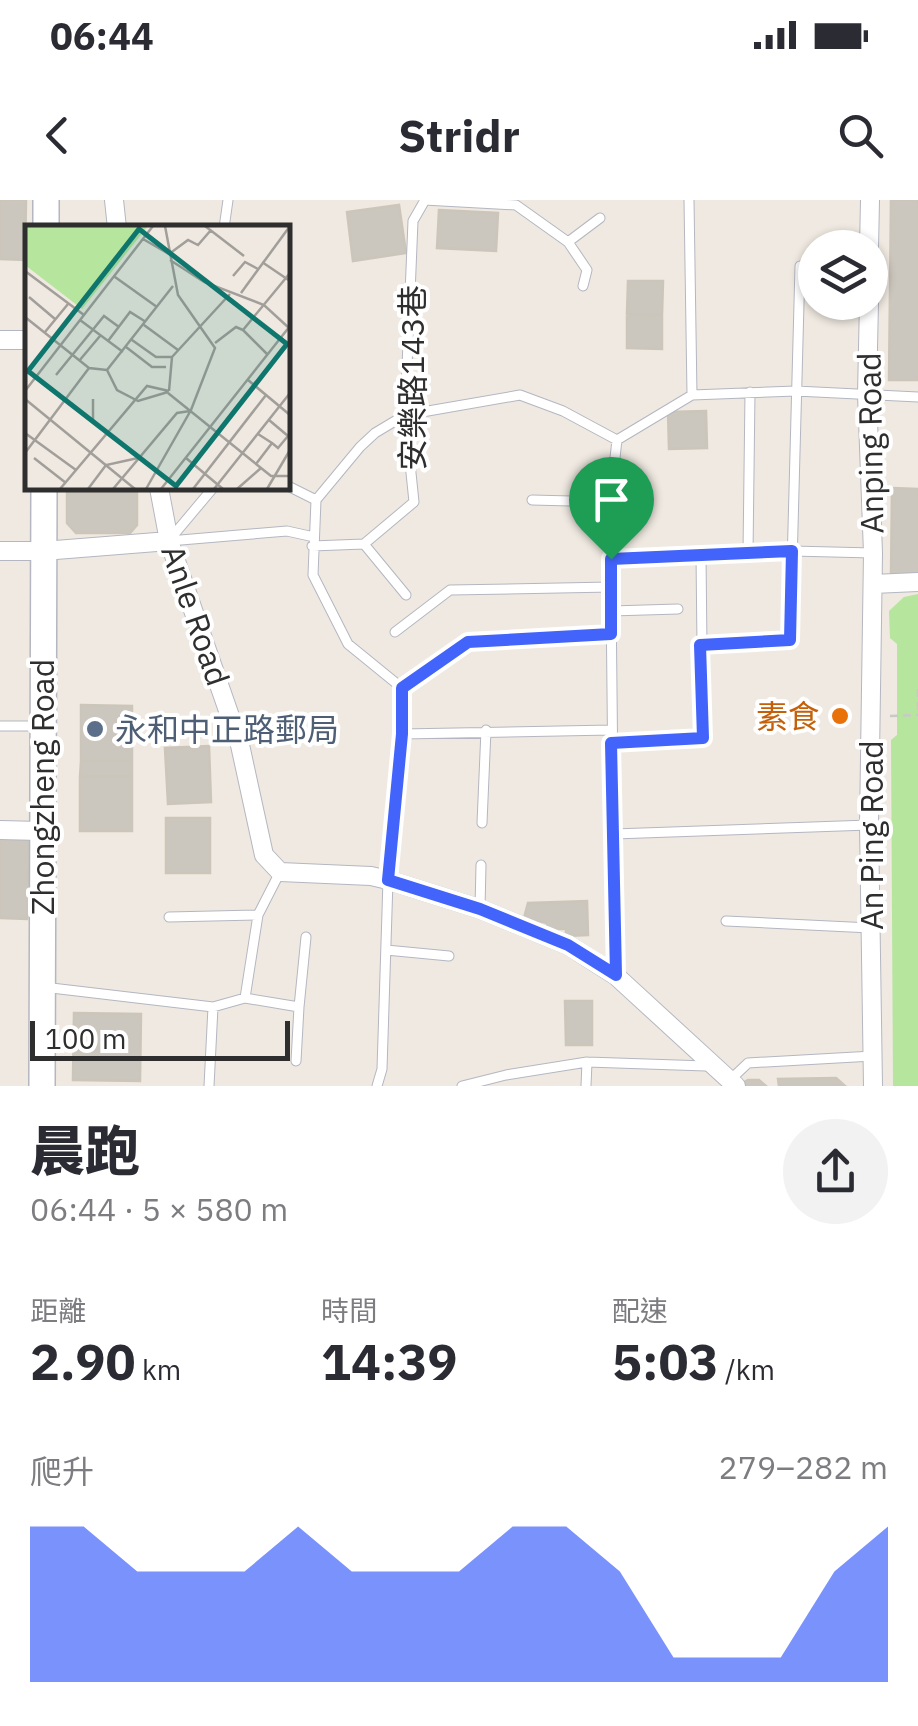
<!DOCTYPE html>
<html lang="zh-TW">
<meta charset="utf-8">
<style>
body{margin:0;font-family:"IBM Plex Sans","Noto Sans TC",sans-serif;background:#f2f2f3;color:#2b2b33;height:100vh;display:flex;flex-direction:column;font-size:38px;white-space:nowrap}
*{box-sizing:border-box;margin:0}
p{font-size:32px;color:#7c7c81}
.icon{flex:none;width:55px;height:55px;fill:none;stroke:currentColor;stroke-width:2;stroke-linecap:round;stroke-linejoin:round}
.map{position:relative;height:886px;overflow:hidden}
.drawer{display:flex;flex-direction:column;background:#fff;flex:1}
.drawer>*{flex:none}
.buttons{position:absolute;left:798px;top:30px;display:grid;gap:20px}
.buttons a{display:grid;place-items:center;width:90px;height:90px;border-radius:50%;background:#fff;box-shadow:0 2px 8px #0004;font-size:50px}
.scale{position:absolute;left:30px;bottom:25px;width:260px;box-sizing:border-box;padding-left:10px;border:5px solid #2e2e2e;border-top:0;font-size:28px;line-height:35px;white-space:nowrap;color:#2e2e2e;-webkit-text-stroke:8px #fff;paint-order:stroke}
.pin{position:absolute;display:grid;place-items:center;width:85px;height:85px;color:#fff;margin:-102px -42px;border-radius:50% 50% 50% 0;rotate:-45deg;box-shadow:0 0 10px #0007}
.pin .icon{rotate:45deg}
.round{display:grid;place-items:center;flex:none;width:105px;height:105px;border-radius:52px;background:#f2f2f3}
.headline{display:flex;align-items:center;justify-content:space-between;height:170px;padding:0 30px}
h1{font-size:55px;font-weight:800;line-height:75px}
.figures{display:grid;grid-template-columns:repeat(3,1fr);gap:15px;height:170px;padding:10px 30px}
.figures div{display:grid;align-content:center}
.figures b{font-size:50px;font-weight:800}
.figures small{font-size:28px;font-weight:400}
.figures p{font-size:28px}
.chart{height:280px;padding:20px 30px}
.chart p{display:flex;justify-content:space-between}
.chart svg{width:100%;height:180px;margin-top:10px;fill:#4264fb;opacity:.7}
.status{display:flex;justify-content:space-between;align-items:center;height:70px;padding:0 50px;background:#fff;direction:ltr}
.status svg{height:28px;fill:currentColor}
header{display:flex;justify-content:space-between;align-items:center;height:130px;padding:0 30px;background:#fff;font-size:45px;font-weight:800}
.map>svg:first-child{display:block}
.green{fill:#b6e59e}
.building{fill:#cbc7bf;stroke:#cbc5ba;stroke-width:2.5}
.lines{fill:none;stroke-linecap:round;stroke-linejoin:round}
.lane-casing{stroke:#b4b7c1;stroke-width:11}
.street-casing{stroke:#b4b7c1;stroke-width:20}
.secondary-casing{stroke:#b4b7c1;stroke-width:28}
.path{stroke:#c9c9c9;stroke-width:2.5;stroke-dasharray:8 5;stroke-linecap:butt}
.lane{stroke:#fff;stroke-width:9}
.street{stroke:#fff;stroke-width:18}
.secondary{stroke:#fff;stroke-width:25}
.route-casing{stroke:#fff;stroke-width:20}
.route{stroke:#4264fb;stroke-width:12}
.food-dot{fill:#e8710a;stroke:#fff;stroke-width:4}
.service-dot{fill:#5c6f8a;stroke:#fff;stroke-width:4}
.labels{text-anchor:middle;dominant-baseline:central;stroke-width:8;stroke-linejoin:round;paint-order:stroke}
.street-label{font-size:32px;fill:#2e2e2e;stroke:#fff}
.food-label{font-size:32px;fill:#c56008;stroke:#fff;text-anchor:end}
.service-label{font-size:32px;fill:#4e5e75;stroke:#fff;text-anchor:start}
.inset-road{fill:none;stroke:#a29e99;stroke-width:2.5}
.view{fill:#0f766e;fill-opacity:0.15;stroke:#0f766e;stroke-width:5}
.inset-edge{fill:none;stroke:#2e2e2e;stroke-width:5}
</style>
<div class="status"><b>06:44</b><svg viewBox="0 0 49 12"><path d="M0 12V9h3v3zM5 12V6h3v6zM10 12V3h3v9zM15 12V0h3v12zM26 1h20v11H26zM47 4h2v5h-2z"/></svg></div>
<header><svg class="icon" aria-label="back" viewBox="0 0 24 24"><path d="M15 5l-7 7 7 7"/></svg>Stridr<svg class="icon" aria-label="search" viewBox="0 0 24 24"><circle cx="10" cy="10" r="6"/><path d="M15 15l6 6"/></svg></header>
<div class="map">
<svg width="918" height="886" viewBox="0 0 918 886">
<rect width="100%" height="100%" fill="#efe9e1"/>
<!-- green -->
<path class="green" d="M918 394V886H893L891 540 897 535V444L890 438 889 411 904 397Z"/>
<!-- building -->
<path class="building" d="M0 0H26L25 60 0 59Z
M891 0H918V180H889Z
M399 5 406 53 353 61 347 12Z
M439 10 498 13 496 51 437 48Z
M628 81H663L662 115 627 114Z
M627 114 662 115V149L627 148Z
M706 211 707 248 669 249 668 212Z
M892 288 918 289V375H891Z
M67 292H137V325L130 333H76L67 323Z
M81 505 132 506V561H81Z
M209 546 211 602 168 604 165 548Z
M81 561H132V576L80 577Z
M132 576V631H80V577Z
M166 618H210V673H166Z
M0 639H30L27 719 0 718Z
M587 701 588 735 566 736V729H547V723L524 718 528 703Z
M565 801H592V845H566Z
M74 813 141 814 140 881 73 880Z
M836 878 845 886H779L778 879Z
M748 880H759L766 886H737Z"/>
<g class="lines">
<!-- lane casing -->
<g class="lane-casing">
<path id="lane" d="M424 0 516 5 568 42 587 70 583 86
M689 0 692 195
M224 28 228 0
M568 42 600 18
M617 240 692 195 796 191 918 197
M288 286 316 300
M532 300 610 302
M171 338 213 288
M169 341 287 331 314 337
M364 344 406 395
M312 346 364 344 414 302 405 215 413 21 425 0
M748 353 750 192
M611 359 792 351 873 353
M611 411 678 409
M395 432 450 390 611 387
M700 445 790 440 800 66
M402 488 348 444 313 375 316 300 360 247 375 233 405 215 520 195 563 211 617 240
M402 488 468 441 611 434
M0 526H41
M402 534 611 530
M611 543 703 538 701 355
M482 623 486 530
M614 634 869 625
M480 708 481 665
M169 717 258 715
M726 721 871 728
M386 750 449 756
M615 773 610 302 617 240
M43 787 213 807 245 798 258 715 280 672
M245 798 299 807 306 737
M296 861 299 807
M730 880 748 863 873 856
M209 886 213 807
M377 886 382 869 388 680 402 534V488
M462 886 506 875 587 862 706 866 703 860
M586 886 587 862"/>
</g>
<!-- street casing -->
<g class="street-casing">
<path id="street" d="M114 0 117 28
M869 48 870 0
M869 102 867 194 873 353 869 625 873 886
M0 140H28
M159 288 169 341 240 545 264 655 280 672 371 676 388 680 480 709 568 745 615 775 736 886
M0 351H43L169 341
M873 384 918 382
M0 630 41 631"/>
</g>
<!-- secondary casing -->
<g class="secondary-casing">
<path id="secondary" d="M46 28V0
M42 886 44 288"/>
</g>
<!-- path -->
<path class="path" d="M918 489V513
M890 516 918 515"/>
<!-- lane -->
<use href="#lane" class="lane"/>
<!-- street -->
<use href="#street" class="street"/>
<!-- secondary -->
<use href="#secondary" class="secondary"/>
</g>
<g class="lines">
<!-- route casing -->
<g class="route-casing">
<path id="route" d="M792 351 790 440 700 445 703 538 611 543 616 775 568 745 480 709 388 680 402 534V488L468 442 611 434V359Z"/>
</g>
<!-- route -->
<use href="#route" class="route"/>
</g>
<!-- markers -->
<circle class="food-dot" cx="840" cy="516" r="10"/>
<circle class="service-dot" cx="95" cy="529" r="10"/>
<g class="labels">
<!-- street labels -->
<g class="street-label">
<text transform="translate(412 178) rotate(-90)">安樂路143巷</text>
<text transform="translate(870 243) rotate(-91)">Anping Road</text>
<text transform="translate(196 415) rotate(71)">Anle Road</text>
<text transform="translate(42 587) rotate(-90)">Zhongzheng Road</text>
<text transform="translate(871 635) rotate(-90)">An Ping Road</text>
</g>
<!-- food labels -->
<g class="food-label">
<text x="820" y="516">素食</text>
</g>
<!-- service labels -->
<g class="service-label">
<text x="115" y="529">永和中正路郵局</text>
</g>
</g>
<!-- overview -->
<g transform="translate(25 25)">
<rect width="265" height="265" fill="#efe9e1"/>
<path d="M0 1H123L57 84 0 40Z" fill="#b6e59e"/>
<path class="inset-road" d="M180 1 219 31M118 14 144 29 163 15 173 20 186 5M145 35 179 57 239 80 264 103M237 37 265 56M0 46 59 90M208 51 220 37 233 44M90 52 132 82M216 68 265 1M4 72 30 94M0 92 64 143 82 145M55 95 98 127M119 100 153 125M218 105 265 48M218 105 243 130M20 107 43 79M107 115 131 132H147M83 116 105 87 121 97M190 118 211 102 218 105M101 122 127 142H141M147 132 205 69M54 136 75 111M82 145 148 61M82 145 92 165 113 176 143 167M31 150 79 91 94 102M223 155 265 190M0 166 128 1M144 166 147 132M143 168 246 251H265M0 174 110 264M68 174V196L83 208M244 195 263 211 253 223 247 218M0 208 51 245M0 228 64 143M9 233 41 258M161 233 198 264M231 239 247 218 233 209M35 264 122 161 144 166M63 264 81 240 113 233M88 264 152 188 165 186M121 264 166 185 190 123 153 70 140 1M136 264 265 101M168 264 241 170M189 264 265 168M212 264 236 243M242 264 265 225"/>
<path class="view" d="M114 4 262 119 151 261 3 146Z"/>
<rect width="265" height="265" class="inset-edge"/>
</g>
</svg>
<div class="buttons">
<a><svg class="icon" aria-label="layers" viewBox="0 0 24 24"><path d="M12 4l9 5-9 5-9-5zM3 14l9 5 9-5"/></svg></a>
</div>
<div class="scale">100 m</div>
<div class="pin" style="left:611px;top:359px;background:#1e9e55"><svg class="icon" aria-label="arrive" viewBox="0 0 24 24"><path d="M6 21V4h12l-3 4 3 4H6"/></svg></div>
</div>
<section class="drawer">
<div class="headline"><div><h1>晨跑</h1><p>06:44 · 5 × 580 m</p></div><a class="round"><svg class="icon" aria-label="share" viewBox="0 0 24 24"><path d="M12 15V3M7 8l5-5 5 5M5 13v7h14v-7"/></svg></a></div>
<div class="figures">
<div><p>距離</p><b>2.90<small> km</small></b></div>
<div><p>時間</p><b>14:39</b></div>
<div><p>配速</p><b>5:03<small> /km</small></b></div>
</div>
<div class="chart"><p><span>爬升</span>279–282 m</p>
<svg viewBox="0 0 160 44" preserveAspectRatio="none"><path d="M0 44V6L10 6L20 17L30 17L40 17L50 6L60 17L70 17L80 17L90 6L100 6L110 17L120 38L130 38L140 38L150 17L160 6V44z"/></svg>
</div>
</section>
